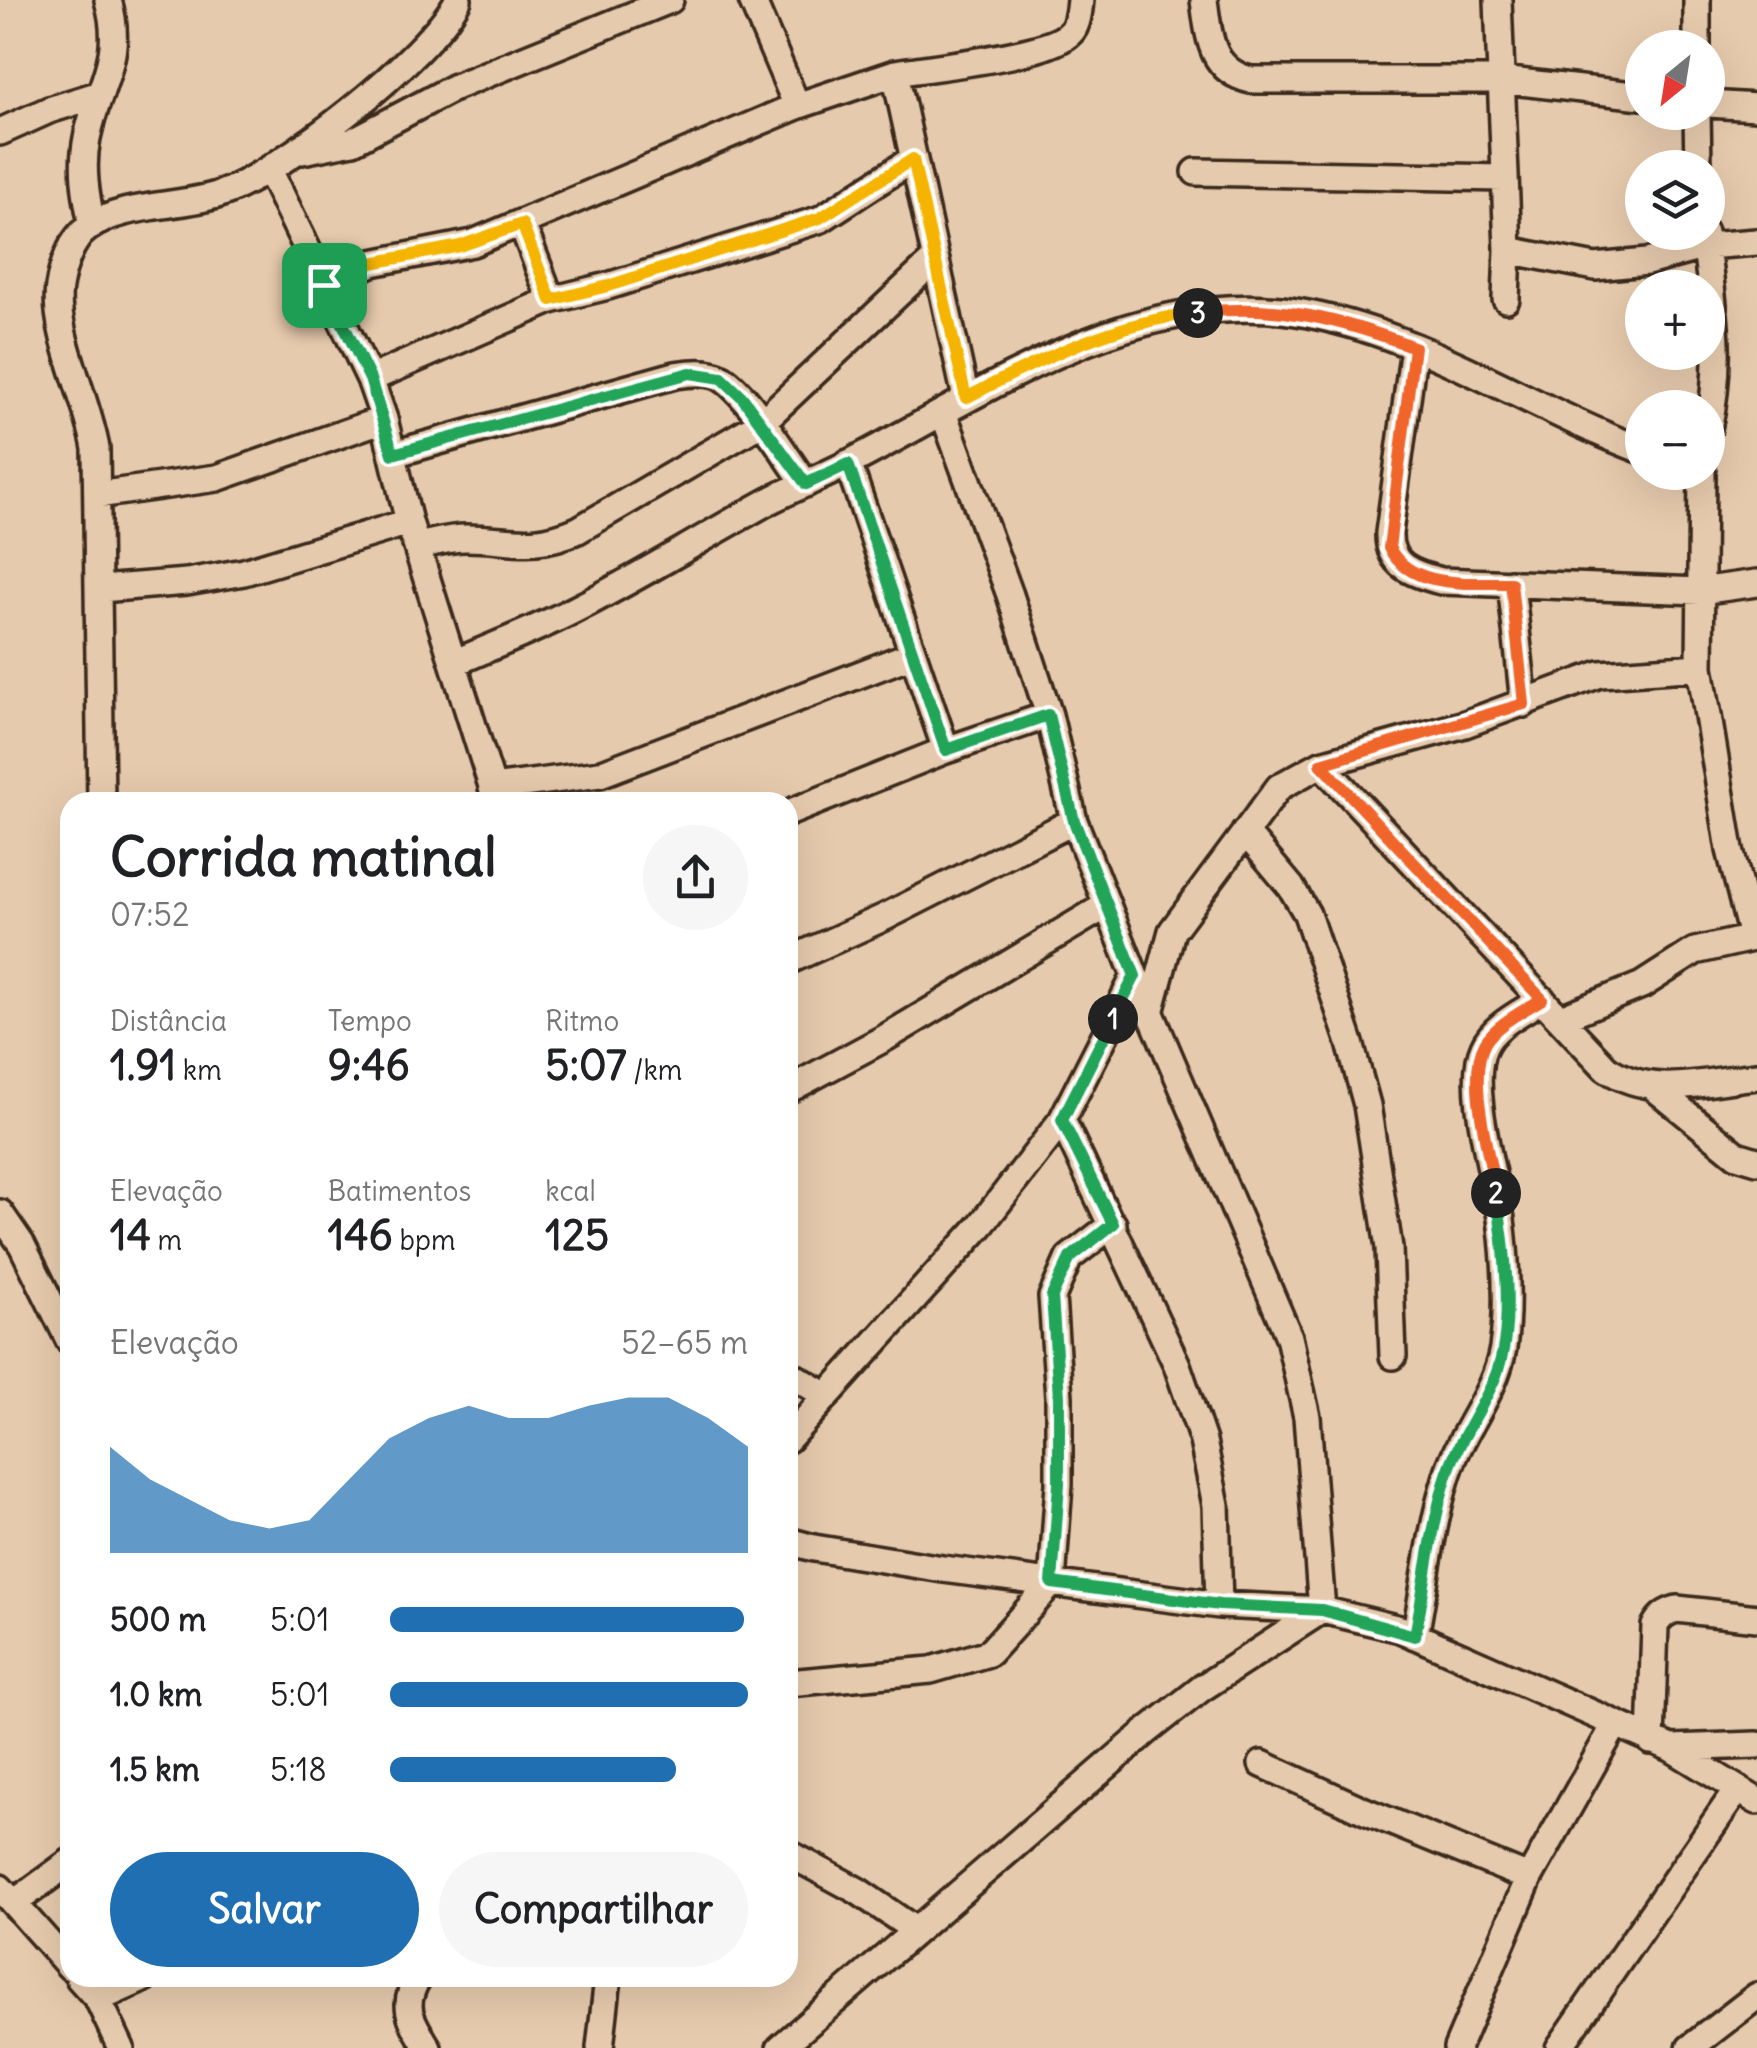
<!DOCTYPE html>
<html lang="pt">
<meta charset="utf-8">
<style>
body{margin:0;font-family:Delius,sans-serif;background:#f6f6f6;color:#202124;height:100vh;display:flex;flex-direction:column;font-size:38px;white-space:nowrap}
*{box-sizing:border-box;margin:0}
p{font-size:32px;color:#757577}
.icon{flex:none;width:55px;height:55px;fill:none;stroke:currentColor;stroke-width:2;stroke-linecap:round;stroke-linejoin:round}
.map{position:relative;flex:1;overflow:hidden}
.side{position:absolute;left:60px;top:792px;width:738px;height:1195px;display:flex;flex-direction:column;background:#fff;border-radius:30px;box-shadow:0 10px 40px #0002}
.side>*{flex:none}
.needle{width:65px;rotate:210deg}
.buttons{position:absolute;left:1625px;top:30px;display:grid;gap:20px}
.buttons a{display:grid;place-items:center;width:100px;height:100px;border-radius:50%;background:#fff;box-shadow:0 10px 40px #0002;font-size:50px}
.pin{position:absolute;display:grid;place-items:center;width:85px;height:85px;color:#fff;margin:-42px;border-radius:20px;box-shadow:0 5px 15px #0006}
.km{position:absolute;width:50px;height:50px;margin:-25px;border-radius:50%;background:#222;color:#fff;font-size:28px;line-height:50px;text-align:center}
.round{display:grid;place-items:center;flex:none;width:105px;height:105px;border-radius:52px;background:#f6f6f6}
.headline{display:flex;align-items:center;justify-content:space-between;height:170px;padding:0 50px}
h1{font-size:55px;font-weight:700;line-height:75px}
.figures{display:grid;grid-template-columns:repeat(3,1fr);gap:15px;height:170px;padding:10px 50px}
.figures div{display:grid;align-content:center}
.figures b{font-size:42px;font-weight:700}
.figures small{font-size:28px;font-weight:400}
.figures p{font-size:28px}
.chart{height:280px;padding:20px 50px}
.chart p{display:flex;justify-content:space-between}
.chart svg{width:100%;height:180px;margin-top:10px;fill:#1f6fb2;opacity:.7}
.primary-button{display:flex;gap:20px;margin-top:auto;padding:20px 50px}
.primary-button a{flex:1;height:115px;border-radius:60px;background:#1f6fb2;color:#fff;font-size:40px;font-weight:700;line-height:115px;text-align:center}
.primary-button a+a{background:#f6f6f6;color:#202124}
ul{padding:0 50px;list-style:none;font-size:32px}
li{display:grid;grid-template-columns:160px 120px 1fr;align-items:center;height:75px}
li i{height:25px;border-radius:12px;background:#1f6fb2}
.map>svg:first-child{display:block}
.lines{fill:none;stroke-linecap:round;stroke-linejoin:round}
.minor-casing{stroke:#3b2a1e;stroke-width:32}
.minor{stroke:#e6caad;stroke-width:25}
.split-1-casing{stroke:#fff;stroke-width:20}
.split-2-casing{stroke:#fff;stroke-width:20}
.split-3-casing{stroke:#fff;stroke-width:20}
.split-4-casing{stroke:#fff;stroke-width:20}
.split-1{stroke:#22a559;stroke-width:12}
.split-2{stroke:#22a559;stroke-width:12}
.split-3{stroke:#f0652b;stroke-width:12}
.split-4{stroke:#f5b400;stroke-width:12}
</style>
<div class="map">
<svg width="1757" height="2048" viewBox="0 0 1757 2048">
<rect width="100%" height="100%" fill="#e6caad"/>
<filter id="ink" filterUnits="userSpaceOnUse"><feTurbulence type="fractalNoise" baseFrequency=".01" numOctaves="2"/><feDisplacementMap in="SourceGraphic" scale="20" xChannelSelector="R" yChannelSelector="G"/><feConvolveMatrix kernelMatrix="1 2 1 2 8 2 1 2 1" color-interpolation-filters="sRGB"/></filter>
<g filter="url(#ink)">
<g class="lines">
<!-- minor casing -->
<g class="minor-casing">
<path id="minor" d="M752 0 797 106
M1204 0C1209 36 1210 71 1251 80H1502L1642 96
M1498 0 1508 250 1506 299
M1697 48V0
M1708 104 1757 107
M1697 112 1698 168
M0 132 49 110 97 95
M302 151 353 141 455 87 670 0
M269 170 370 379 384 419 409 522 497 802
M1196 172 1504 178
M92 224C86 196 81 167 87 138 98 83 125 59 108 0
M522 224 551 300
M1704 232C1713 304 1724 357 1708 429
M1508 250 1595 267 1647 262 1706 246 1757 242
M323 285 372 263 473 243 797 106 895 73
M1414 347 1389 533C1388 566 1413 574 1441 581L1700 591 1757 583
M370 379 551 300 608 286 821 219 913 159
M966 398 895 73C930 67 1053 56 1072 31 1078 23 1079 10 1080 0
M943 412 1010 595 1049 715 1074 821 1135 976 1289 1337 1307 1417 1322 1610
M393 454 675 375C689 373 709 370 722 378 749 395 786 457 806 484
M848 463 946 750
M1702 472 1700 667 1730 850 1752 937
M97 495 217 478 384 419
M417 546C433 543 449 538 466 538 512 538 531 550 578 530L761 423 934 260
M1511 583 1524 704
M100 589 187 582 244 572 409 522
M454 663C495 645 538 629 578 608 643 575 705 536 769 501 796 487 824 476 851 462 990 390 1142 282 1308 314 1428 337 1530 408 1642 450
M1321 764 1606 1068C1651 1100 1706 1081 1757 1076
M492 788 600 774 913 654
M101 802 96 449C89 403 52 330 59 287 62 268 71 239 88 228 124 202 179 208 220 194 281 173 428 57 458 0
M788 813 946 750 1049 715
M1245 832 1291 887 1307 914 1350 1043 1367 1105 1389 1248 1393 1356
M788 961 885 917 1074 821
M1151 1009 1172 931 1279 787 1321 764 1465 724 1600 674 1700 667
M1561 1018 1642 985 1695 951 1757 937
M1656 1089 1737 1155 1757 1161
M788 1090 885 1038 1107 905
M1062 1120 1177 1365 1203 1441 1216 1505 1219 1605
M0 1213 22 1245 70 1342
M788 1373 827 1396
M788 1439 981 1225 1062 1120 1135 976
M788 1541 814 1548 943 1569 1219 1605 1322 1610 1400 1629 1671 1748 1757 1801
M1415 1636C1425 1584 1431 1529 1446 1479 1459 1433 1495 1396 1503 1348 1509 1307 1506 1260 1501 1219 1495 1175 1466 1086 1484 1047 1493 1025 1523 1012 1542 999
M788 1683 931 1670 989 1653 1052 1583 1059 1484V1397L1052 1297 1069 1258 1113 1224
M1651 1741 1655 1626C1660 1616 1666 1612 1677 1609L1757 1618
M1672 1748 1757 1745
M1262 1764 1365 1811 1529 1878
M788 1853 858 1891 915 1930
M0 1888 70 1967
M14 1903 70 1862
M79 1978 98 1999 121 2048
M418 1978C400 2007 412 2021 428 2048
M98 1999 145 1978
M600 2048 608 1978
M780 2048 1146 1732 1202 1688 1322 1610
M1457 2048 1529 1878 1615 1725
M1559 2048 1737 1790
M1690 2048 1757 1996"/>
</g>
<!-- minor -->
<use href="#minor" class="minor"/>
</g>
</g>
<g class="lines" filter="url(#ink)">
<!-- split-1 casing -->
<g class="split-1-casing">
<path id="split-1" d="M324 285 370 379 393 454 690 373 722 378 742 397 806 484 848 464 946 750 1048 715 1074 821 1135 976 1113 1019"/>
</g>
<!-- split-2 casing -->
<g class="split-2-casing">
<path id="split-2" d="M1113 1019 1062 1120 1113 1224 1070 1258 1052 1296 1059 1397V1484L1052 1583 1220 1605 1322 1610 1415 1636C1425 1584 1431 1529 1446 1478 1457 1441 1482 1411 1496 1375 1515 1327 1505 1244 1496 1193"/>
</g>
<!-- split-3 casing -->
<g class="split-3-casing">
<path id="split-3" d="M1198 313C1275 302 1343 320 1414 347L1389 548C1412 590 1468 582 1511 583L1524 704 1321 764 1542 999C1524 1011 1496 1024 1485 1043 1466 1077 1490 1156 1496 1193"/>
</g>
<!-- split-4 casing -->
<g class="split-4-casing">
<path id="split-4" d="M324 285 372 263 460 246 522 224 551 300 608 286 820 218 913 159 966 398C1038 360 1116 321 1198 313"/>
</g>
<!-- split-1 -->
<use href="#split-1" class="split-1"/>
<!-- split-2 -->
<use href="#split-2" class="split-2"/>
<!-- split-3 -->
<use href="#split-3" class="split-3"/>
<!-- split-4 -->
<use href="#split-4" class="split-4"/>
</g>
</svg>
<div class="buttons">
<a><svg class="needle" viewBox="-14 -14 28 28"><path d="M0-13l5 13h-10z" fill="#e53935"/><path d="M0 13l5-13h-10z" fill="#757577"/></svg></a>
<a><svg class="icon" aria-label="layers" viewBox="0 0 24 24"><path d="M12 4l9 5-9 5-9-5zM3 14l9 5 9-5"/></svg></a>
<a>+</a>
<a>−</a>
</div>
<div class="pin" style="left:324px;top:285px;background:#1e9e55"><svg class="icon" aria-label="arrive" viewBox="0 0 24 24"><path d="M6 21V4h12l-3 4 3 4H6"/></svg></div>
<b class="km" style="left:1113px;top:1019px">1</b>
<b class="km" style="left:1496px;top:1193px">2</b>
<b class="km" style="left:1198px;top:313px">3</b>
<section class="side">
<div class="headline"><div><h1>Corrida matinal</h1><p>07:52</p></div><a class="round"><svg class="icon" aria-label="share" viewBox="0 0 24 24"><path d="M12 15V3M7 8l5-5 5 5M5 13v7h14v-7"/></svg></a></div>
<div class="figures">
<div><p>Distância</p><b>1.91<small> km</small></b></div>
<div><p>Tempo</p><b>9:46</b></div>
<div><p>Ritmo</p><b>5:07<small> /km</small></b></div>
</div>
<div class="figures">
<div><p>Elevação</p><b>14<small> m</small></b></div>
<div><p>Batimentos</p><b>146<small> bpm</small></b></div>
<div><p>kcal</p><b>125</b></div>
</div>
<div class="chart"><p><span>Elevação</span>52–65 m</p>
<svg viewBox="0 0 160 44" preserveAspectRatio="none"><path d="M0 44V18L10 26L20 31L30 36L40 38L50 36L60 26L70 16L80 11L90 8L100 11L110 11L120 8L130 6L140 6L150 11L160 18V44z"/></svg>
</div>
<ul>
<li><b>500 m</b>5:01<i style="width:99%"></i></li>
<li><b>1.0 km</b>5:01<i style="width:100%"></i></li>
<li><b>1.5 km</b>5:18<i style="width:80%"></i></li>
</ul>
<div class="primary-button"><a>Salvar</a><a>Compartilhar</a></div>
</section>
</div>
